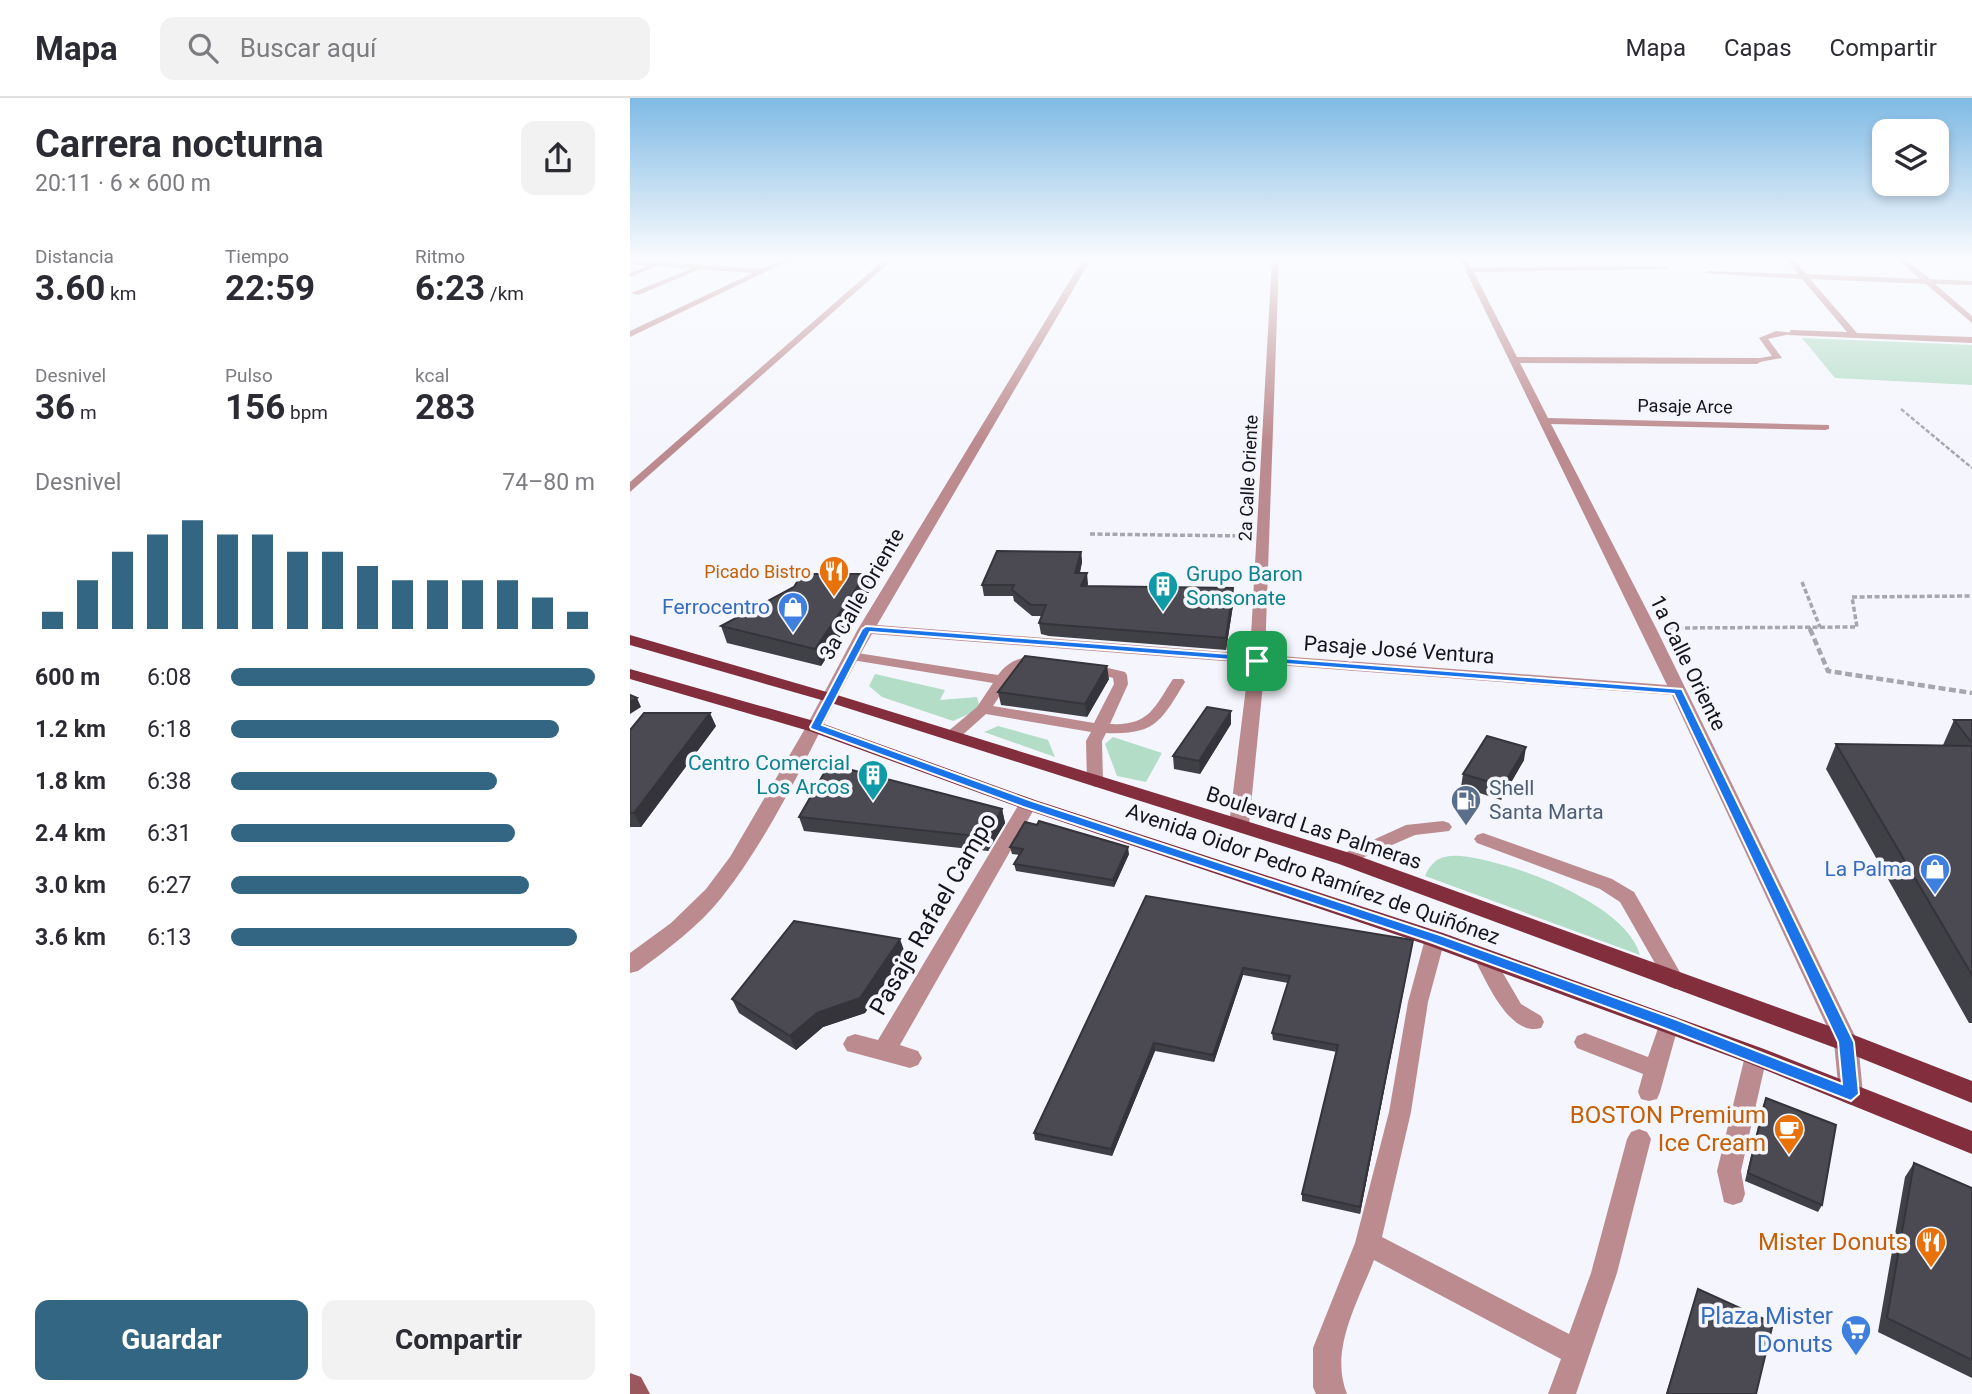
<!DOCTYPE html>
<html lang="es">
<meta charset="utf-8">
<style>
body{margin:0;font-family:Roboto,sans-serif;background:#f2f2f3;color:#2b2b33;height:100vh;display:flex;flex-direction:column;font-size:26px;white-space:nowrap}
*{box-sizing:border-box;margin:0}
p{font-size:23px;color:#7c7c81}
.icon{flex:none;width:38px;height:38px;fill:none;stroke:currentColor;stroke-width:2;stroke-linecap:round;stroke-linejoin:round}
.map{position:relative;flex:1;overflow:hidden}
.details{display:flex;flex-direction:column;background:#fff;width:630px}
.details>*{flex:none}
.controls{position:absolute;left:1242px;top:21px;display:grid;gap:14px}
.controls a{display:grid;place-items:center;width:77px;height:77px;border-radius:14px;background:#fff;box-shadow:0 4px 10px #0003;font-size:35px}
.pin{position:absolute;display:grid;place-items:center;width:60px;height:60px;color:#fff;margin:-30px;border-radius:14px;box-shadow:0 4px 10px #0006}
.round{display:grid;place-items:center;flex:none;width:74px;height:74px;border-radius:14px;background:#f2f2f3}
.head{display:flex;align-items:center;justify-content:space-between;height:119px;padding:0 35px}
h1{font-size:38px;font-weight:700;line-height:52px}
.figures{display:grid;grid-template-columns:repeat(3,1fr);gap:10px;height:119px;padding:7px 35px}
.figures div{display:grid;align-content:center}
.figures b{font-size:35px;font-weight:700}
.figures small{font-size:19px;font-weight:400}
.figures p{font-size:19px}
.chart{height:196px;padding:14px 35px}
.chart p{display:flex;justify-content:space-between}
.chart svg{width:100%;height:126px;margin-top:7px;stroke:#336683;stroke-width:6}
.primary-button{display:flex;gap:14px;margin-top:auto;padding:14px 35px}
.primary-button a{flex:1;height:80px;border-radius:14px;background:#336683;color:#fff;font-size:28px;font-weight:700;line-height:80px;text-align:center}
.primary-button a+a{background:#f2f2f3;color:#2b2b33}
ul{padding:0 35px;list-style:none;font-size:23px}
li{display:grid;grid-template-columns:112px 84px 1fr;align-items:center;height:52px}
li i{height:18px;border-radius:9px;background:#336683}
header{display:flex;align-items:center;gap:42px;box-sizing:border-box;height:98px;padding:0 35px;background:#fff;border-bottom:2px solid #e1e1e2}
header strong{font-size:33px}
nav{display:flex;gap:38px;margin-inline-start:auto;font-size:24px}
.search{width:490px;height:63px;background:#f2f2f3;display:flex;align-items:center;gap:18px;box-sizing:border-box;padding:0 24px;border-radius:14px;color:#7c7c81;font-size:26px}
main{display:flex;flex:1;min-height:0}
.map>svg:first-child{display:block}
.green{fill:#b4ddc8}
.lines{fill:none;stroke-linecap:round;stroke-linejoin:round}
.path-far2{stroke:#a6a7ad;stroke-width:2.5;stroke-dasharray:4.5 2;stroke-linecap:butt}
.path-far1{stroke:#a6a7ad;stroke-width:3.5;stroke-dasharray:5 2.5;stroke-linecap:butt}
.path{stroke:#a6a7ad;stroke-width:4.5;stroke-dasharray:7 3.5;stroke-linecap:butt}
.lane{fill:#bc8b8f;fill-rule:evenodd}
.street{fill:#bc8b8f;fill-rule:evenodd}
.secondary{fill:#9c565e;fill-rule:evenodd}
.primary{fill:#822e3d;fill-rule:evenodd}
.wall{fill:#404047}
.shaded-wall{fill:#34343a}
.building{fill:#4b4a53;stroke:#34343a;stroke-width:2}
.route{fill:#1a73e8;stroke:#fff;stroke-width:2;fill-rule:evenodd}
.labels{text-anchor:middle;dominant-baseline:central;stroke-width:7;stroke-linejoin:round;paint-order:stroke}
.far-street-label{font-size:18px;fill:#15161a;stroke:#f5f6fd}
.far-food-label{font-size:18px;fill:#c56008;stroke:#f5f6fd;text-anchor:end}
.culture-label{font-size:21px;fill:#0d838f;stroke:#f5f6fd;text-anchor:start}
.street-label{font-size:21px;fill:#15161a;stroke:#f5f6fd}
.shop-label{font-size:21px;fill:#366cbe;stroke:#f5f6fd;text-anchor:end}
.service-label{font-size:21px;fill:#4e5e75;stroke:#f5f6fd;text-anchor:start}
.near-street-label{font-size:24px;fill:#15161a;stroke:#f5f6fd}
.near-food-label{font-size:24px;fill:#c56008;stroke:#f5f6fd;text-anchor:end}
.near-shop-label{font-size:24px;fill:#366cbe;stroke:#f5f6fd;text-anchor:end}
</style>
<header>
<strong>Mapa</strong>
<div class="search"><svg class="icon" aria-label="search" viewBox="0 0 24 24"><circle cx="10" cy="10" r="6"/><path d="M15 15l6 6"/></svg>Buscar aquí</div>
<nav><a>Mapa</a><a>Capas</a><a>Compartir</a></nav>
</header>
<main>
<section class="details">
<div class="head"><div><h1>Carrera nocturna</h1><p>20:11 · 6 × 600 m</p></div><a class="round"><svg class="icon" aria-label="share" viewBox="0 0 24 24"><path d="M12 15V3M7 8l5-5 5 5M5 13v7h14v-7"/></svg></a></div>
<div class="figures">
<div><p>Distancia</p><b>3.60<small> km</small></b></div>
<div><p>Tiempo</p><b>22:59</b></div>
<div><p>Ritmo</p><b>6:23<small> /km</small></b></div>
</div>
<div class="figures">
<div><p>Desnivel</p><b>36<small> m</small></b></div>
<div><p>Pulso</p><b>156<small> bpm</small></b></div>
<div><p>kcal</p><b>283</b></div>
</div>
<div class="chart"><p><span>Desnivel</span>74–80 m</p>
<svg viewBox="0 0 160 44" preserveAspectRatio="none"><path d="M5 44V38M15 44V27M25 44V17M35 44V11M45 44V6M55 44V11M65 44V11M75 44V17M85 44V17M95 44V22M105 44V27M115 44V27M125 44V27M135 44V27M145 44V33M155 44V38"/></svg>
</div>
<ul>
<li><b>600 m</b>6:08<i style="width:100%"></i></li>
<li><b>1.2 km</b>6:18<i style="width:90%"></i></li>
<li><b>1.8 km</b>6:38<i style="width:73%"></i></li>
<li><b>2.4 km</b>6:31<i style="width:78%"></i></li>
<li><b>3.0 km</b>6:27<i style="width:82%"></i></li>
<li><b>3.6 km</b>6:13<i style="width:95%"></i></li>
</ul>
<div class="primary-button"><a>Guardar</a><a>Compartir</a></div>
</section>
<div class="map">
<svg width="1342" height="1296" viewBox="0 0 1342 1296">
<rect width="100%" height="100%" fill="#f5f6fd"/>
<!-- green -->
<path class="green" d="M1172 240 1342 247V287L1205 280Z
M245 576 315 592 310 602 347 599 350 611 323 623 252 599 239 588Z
M368 628 418 642 425 659 354 634Z
M483 639 532 655 516 684 487 678 475 646Z
M831 758C880 763 996 805 1010 857L795 778C803 761 812 757 831 758Z"/>
<g class="lines">
<!-- path-far2 -->
<path class="path-far2" d="M1271 311 1342 370"/>
<!-- path-far1 -->
<path class="path-far1" d="M460 436 614 438
M1172 484 1190 529
M1179 529 1181 533
M1040 530 1227 529 1222 499 1342 498"/>
<!-- path -->
<path class="path" d="M1180 531 1198 573 1342 595"/>
<!-- lane -->
<path class="lane" d="M26 165 31 166 0 179V175Z
M71 167 73 170 8 197 1 195Z
M1036 168 1038 171 839 174 836 172 839 170Z
M1146 233 1165 235 1138 241 1152 260 1124 265V261L1142 258 1129 240Z
M221 554 368 577C380 561 396 556 416 560L418 563 416 566 399 567 386 573 363 608 464 625 484 586 483 580 452 572 450 569 452 566 457 565 495 574 497 577 498 586 480 626C519 628 524 610 543 581H553L555 584C531 623 526 637 476 635L472 643 473 684 465 689 457 684 456 643 461 634 356 616 328 641H316L314 638 316 635 347 609 363 585 216 561 214 558 216 555Z
M813 723 819 725 822 729 819 733 785 737 716 767 710 765 707 761 710 757 776 727Z
M853 735 982 781 1004 794 1055 883 1052 888 1045 891 1038 888 990 804 970 791 847 745 844 741 847 737Z
M805 834 812 836 815 841 798 904 781 1014 752 1139 939 1236 961 1175 997 1041 1001 1034 1009 1031 1017 1034 1021 1041 987 1175 946 1296H918L931 1261 744 1162C728 1204 699 1252 717 1296H686L683 1289V1250L725 1145 759 1014 778 904 795 841 798 836Z
M853 851 860 853 891 906 911 918 914 924 911 930C879 940 855 880 843 858L846 853Z
M1039 917 1046 919 1049 925 1030 994 1027 1001 1019 1003 1011 1001 1008 994 1013 976 947 950 944 944 947 938 955 935 1018 959 1032 919Z
M1126 949 1134 952 1137 958 1111 1073 1115 1096 1112 1104 1103 1107 1094 1104 1087 1073 1115 958 1118 952Z"/>
<!-- street -->
<path class="street" d="M153 161H162L0 239V233L123 175 0 166V162L132 171Z
M255 161H263L0 394V384Z
M453 161H461L247 527 620 556 642 161H649L635 557 1037 587 830 161H837L887 259 1127 260 1132 263 1127 266 890 265 918 320 1199 327V331L1195 332 921 326 1026 530 1228 944 1233 996 1230 1003 1221 1007 1212 1003 1209 996 1204 944 1042 597 635 566 619 727 609 733 599 727 619 565 242 536C191 623 154 720 92 799 68 829 38 851 8 873L0 875V855L41 825 76 791 100 759 176 629 228 531Z
M1155 161H1163L1176 176 1290 181 1268 161H1276L1300 181 1342 183V187L1305 186 1342 218V225L1296 186 1180 181 1227 235 1342 239V245L1158 237 1161 232 1217 234 1172 181 1074 175 1078 173 1168 176Z
M398 700 407 706 270 947 288 953 292 960 288 967 280 970 217 953 213 946 217 939 225 936 248 942 389 706Z"/>
<!-- secondary -->
<path class="secondary" d="M0 1275 11 1279 20 1296H0Z"/>
<!-- primary -->
<path class="primary" d="M0 537 207 597 723 756 1224 937 1342 983V1005L1208 951 709 766 195 603 0 547Z
M0 571 191 625 405 702 813 835 1134 951 1342 1033V1056L1118 965 797 847 391 710 179 633 0 581Z"/>
</g>
<!-- wall -->
<path class="wall" d="M451 454 452 464 450 475 458 486 457 488 604 501 596 552 419 538 411 536 409 525 411 518H402L384 503 383 498H354L352 487Z
M241 491 191 568 97 545 91 528Z
M479 581 457 619 371 607 368 594Z
M1324 622H1342V925H1339L1196 671 1206 646 1313 647Z
M601 626 570 676 544 671 543 658Z
M86 628 11 729H0V632Z
M894 662 871 702 831 689 833 676Z
M372 711 375 725 358 753 174 733 169 719Z
M380 749 499 756 484 789 386 773 384 766 389 757 382 756Z
M516 798 783 842 730 1116 672 1103V1096L707 954 643 942 642 935 658 885 613 877 584 964 525 953 482 1058 405 1042 404 1035Z
M275 855 235 915 193 929 166 952 109 915 102 901Z
M1136 1000 1192 1107 1188 1114 1115 1083 1133 1007Z
M1284 1065 1342 1090V1280L1248 1234 1275 1079Z
M1068 1191 1126 1296H1036Z"/>
<!-- shaded-wall -->
<path class="shaded-wall" d="M451 454 452 464 447 486 445 475Z
M457 475 458 486 453 499 451 488Z
M236 476 241 491 191 568 185 551Z
M603 490 604 501 596 552V540Z
M477 568 479 581 457 619 455 606Z
M7 600 11 609 0 616V604Z
M601 613V626L570 676 569 663Z
M80 615 86 628 11 729 4 715Z
M896 649 894 662 871 702 873 688Z
M372 711 375 725 358 753 355 739Z
M498 749 499 756 484 789 483 782Z
M270 841 275 855 235 915 193 929 166 952 160 938 187 915Z
M783 842 782 849 730 1116V1109Z
M613 870V877L584 964 583 957Z
M524 945 525 953 482 1058 481 1051Z"/>
<!-- building -->
<path class="building" d="M367 453 451 454 445 475H457L451 488 603 490 596 540 417 526 409 525 416 507H401L382 492 384 487H352Z
M172 476H236L185 551 91 528 164 489Z
M395 558 477 568 455 606 368 594Z
M0 597 7 600 0 604Z
M577 609 601 613 569 663 543 658Z
M14 615H80L4 715H0V632Z
M1324 622H1342V645Z
M857 638 896 649 873 688 833 676Z
M1206 646 1342 648V877Z
M197 670 218 671 372 711 355 739 169 719Z
M409 723 498 749 483 782 384 766 393 751 380 749 395 724 407 727Z
M516 798 783 842 730 1109 672 1096 708 947 642 935 660 878 613 870 583 957 524 945 481 1051 404 1035Z
M164 823 270 841 230 900 187 915 160 938 102 901Z
M1136 1000 1206 1027 1192 1107 1118 1075Z
M1284 1065 1342 1090V1262L1257 1220Z
M1068 1191 1143 1225 1126 1296H1037Z"/>
<!-- sky -->
<linearGradient id="sky" x2="0" y2="1"><stop stop-color="#7fbae4"/><stop offset="0.47" stop-color="#fafbfe"/><stop offset="1" stop-color="#fafbfe" stop-opacity="0"/></linearGradient>
<rect width="1342" height="342" fill="url(#sky)"/>
<!-- route -->
<path class="route" d="M236 528 1052 591 1224 944 1229 996 1221 1003 1034 930 800 844 393 709 181 631 180 629 232 531ZM240 534 1044 596 1208 944 1212 986 1045 921 810 837 402 703 192 627Z"/>
<!-- icons -->
<defs>
<g id="restaurant-pin" transform="scale(1.575)"><path d="M0 17L-7.5 6A9.5 9.5 0 1 1 7.5 6Z" fill="#e8710a" stroke="#f5f6fd"/><path d="M-5-6h1v4h1v-4h1v4h1v-4h1v5L-1.5 .5V6h-2V.5L-5-1ZM5-6V6H3V1.5H1.5Q1.5-4 5-6Z" fill="#fff"/></g>
<g id="building-pin" transform="scale(1.575)"><path d="M0 17L-7.5 6A9.5 9.5 0 1 1 7.5 6Z" fill="#0f9aa8" stroke="#f5f6fd"/><path d="M-4-6H4V6H1V3H-1V6H-4ZM-2.5-4.3h1.7v1.8h-1.7ZM.8-4.3h1.7v1.8H.8ZM-2.5-1h1.7V.8h-1.7ZM.8-1h1.7V.8H.8Z" fill="#fff"/></g>
<g id="shop-pin" transform="scale(1.575)"><path d="M0 17L-7.5 6A9.5 9.5 0 1 1 7.5 6Z" fill="#3f7fe0" stroke="#f5f6fd"/><path d="M-5-2.5h2.3a2.7 3.5 0 0 1 5.4 0H5L5.5 6h-11ZM-1.5-2.5h3a1.5 2.3 0 0 0-3 0Z" fill="#fff"/></g>
<g id="fuel-pin" transform="scale(1.575)"><path d="M0 17L-7.5 6A9.5 9.5 0 1 1 7.5 6Z" fill="#5c6f8a" stroke="#f5f6fd"/><path d="M-5.5-6h7V0h2V4h1.3V-2.5L3-4.5l.8-.8L6-3V5H2.5V1h-1V6h-7ZM-4.2-4.7v3.2H.2V-4.7Z" fill="#fff"/></g>
<g id="cafe-pin" transform="scale(1.575)"><path d="M0 17L-7.5 6A9.5 9.5 0 1 1 7.5 6Z" fill="#e8710a" stroke="#f5f6fd"/><path d="M-5.5-4.5H6V0H3Q3 3.5 0 3.5H-2.5Q-5.5 3.5-5.5 0ZM3-3.2v2h1.7v-2ZM-6 4.5H4V6H-6Z" fill="#fff"/></g>
<g id="supermarket-pin" transform="scale(1.575)"><path d="M0 17L-7.5 6A9.5 9.5 0 1 1 7.5 6Z" fill="#3f7fe0" stroke="#f5f6fd"/><path d="M-6-5.5h2.5l.6 2H6L4.5 2H-2.5L-4.4-4H-6ZM-1.5 3.2a1.3 1.3 0 1 0 .1 0ZM3 3.2a1.3 1.3 0 1 0 .1 0Z" fill="#fff"/></g>
</defs>
<g fill-rule="evenodd">
<use href="#restaurant-pin" x="204" y="473"/>
<use href="#building-pin" x="533" y="488"/>
<use href="#shop-pin" x="163" y="509"/>
<use href="#building-pin" x="243" y="677"/>
<use href="#fuel-pin" x="836" y="702"/>
<use href="#shop-pin" x="1305" y="771"/>
<use href="#cafe-pin" x="1159" y="1031"/>
<use href="#restaurant-pin" x="1301" y="1144"/>
<use href="#supermarket-pin" x="1226" y="1232"/>
</g>
<g class="labels">
<!-- far-street labels -->
<g class="far-street-label">
<text transform="translate(1055 308) rotate(1)">Pasaje Arce</text>
<text transform="translate(618 380) rotate(-87)">2a Calle Oriente</text>
</g>
<!-- far-food labels -->
<g class="far-food-label">
<text x="181" y="473">Picado Bistro</text>
</g>
<!-- culture labels -->
<g class="culture-label">
<text x="556" y="476">Grupo Baron<tspan x="556" dy="24">Sonsonate</tspan></text>
<text x="220" y="665" text-anchor="end">Centro Comercial<tspan x="220" dy="24">Los Arcos</tspan></text>
</g>
<!-- street labels -->
<g class="street-label">
<text transform="translate(232 496) rotate(-60)">3a Calle Oriente</text>
<text transform="translate(769 552) rotate(4)">Pasaje José Ventura</text>
<text transform="translate(1058 565) rotate(64)">1a Calle Oriente</text>
<text transform="translate(684 730) rotate(18)">Boulevard Las Palmeras</text>
<text transform="translate(683 776) rotate(19)">Avenida Oidor Pedro Ramírez de Quiñónez</text>
</g>
<!-- shop labels -->
<g class="shop-label">
<text x="140" y="509">Ferrocentro</text>
<text x="1282" y="771">La Palma</text>
</g>
<!-- service labels -->
<g class="service-label">
<text x="859" y="690">Shell<tspan x="859" dy="24">Santa Marta</tspan></text>
</g>
<!-- near-street labels -->
<g class="near-street-label">
<text transform="translate(303 816) rotate(-60)">Pasaje Rafael Campo</text>
</g>
<!-- near-food labels -->
<g class="near-food-label">
<text x="1136" y="1017">BOSTON Premium<tspan x="1136" dy="28">Ice Cream</tspan></text>
<text x="1278" y="1144">Mister Donuts</text>
</g>
<!-- near-shop labels -->
<g class="near-shop-label">
<text x="1203" y="1218">Plaza Mister<tspan x="1203" dy="28">Donuts</tspan></text>
</g>
</g>
</svg>
<div class="controls">
<a><svg class="icon" aria-label="layers" viewBox="0 0 24 24"><path d="M12 4l9 5-9 5-9-5zM3 14l9 5 9-5"/></svg></a>
</div>
<div class="pin" style="left:627px;top:563px;background:#1e9e55"><svg class="icon" aria-label="arrive" viewBox="0 0 24 24"><path d="M6 21V4h12l-3 4 3 4H6"/></svg></div>
</div>
</main>
